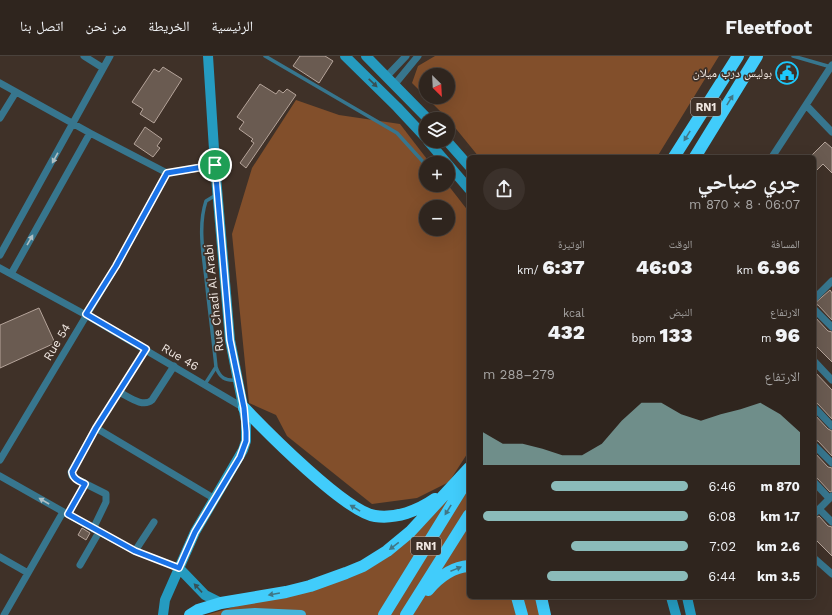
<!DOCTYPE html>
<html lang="ar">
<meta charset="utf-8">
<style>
body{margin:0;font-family:"Work Sans","Noto Naskh Arabic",sans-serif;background:#3b312b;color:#f1f3f6;direction:rtl;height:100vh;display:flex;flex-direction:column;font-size:15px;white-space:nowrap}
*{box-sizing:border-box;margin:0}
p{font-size:13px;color:#a7a5a4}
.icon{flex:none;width:22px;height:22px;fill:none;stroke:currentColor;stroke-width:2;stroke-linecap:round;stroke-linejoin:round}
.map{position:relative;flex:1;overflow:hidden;direction:ltr}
.drawer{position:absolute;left:467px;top:99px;width:349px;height:444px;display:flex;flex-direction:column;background:#2f251e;border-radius:6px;box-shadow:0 4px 16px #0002,0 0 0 1px #4a423c;direction:rtl}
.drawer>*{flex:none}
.needle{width:26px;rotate:156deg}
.fabs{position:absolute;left:419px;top:12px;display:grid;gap:8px}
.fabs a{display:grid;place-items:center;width:36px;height:36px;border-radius:50%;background:#2f251e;box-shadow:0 4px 16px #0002,0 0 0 1px #4a423c;font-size:20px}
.pin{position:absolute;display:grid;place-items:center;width:34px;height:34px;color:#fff;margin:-17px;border:2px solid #fff;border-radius:50%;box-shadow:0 1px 4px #0007}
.round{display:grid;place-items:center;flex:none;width:42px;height:42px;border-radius:21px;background:#3b312b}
.overview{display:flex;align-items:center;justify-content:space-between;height:68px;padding:0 16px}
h1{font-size:22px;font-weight:800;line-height:30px}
.stats{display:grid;grid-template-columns:repeat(3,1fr);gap:6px;height:68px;padding:4px 16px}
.stats div{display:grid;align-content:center}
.stats b{font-size:20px;font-weight:800}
.stats small{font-size:11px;font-weight:400}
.stats p{font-size:11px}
.chart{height:112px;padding:8px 16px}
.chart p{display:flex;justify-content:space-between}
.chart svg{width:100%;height:72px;margin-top:4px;fill:#8bbbb9;opacity:.7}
ul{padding:0 16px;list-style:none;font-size:13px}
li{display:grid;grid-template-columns:64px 48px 1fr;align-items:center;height:30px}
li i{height:10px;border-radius:5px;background:#8bbbb9}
header{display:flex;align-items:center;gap:24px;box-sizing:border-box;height:56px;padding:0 20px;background:#2f251e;border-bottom:1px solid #4a423c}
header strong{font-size:19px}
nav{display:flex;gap:22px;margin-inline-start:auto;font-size:14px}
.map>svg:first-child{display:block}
.green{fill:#824f2b;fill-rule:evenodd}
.building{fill:#6a5b51;stroke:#b5a49a}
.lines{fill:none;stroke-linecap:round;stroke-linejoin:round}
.lane{stroke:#37768e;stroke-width:3.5}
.street{stroke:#37768e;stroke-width:7}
.secondary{stroke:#259bc0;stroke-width:10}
.primary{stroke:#46b4da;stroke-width:10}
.highway{stroke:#41ccfb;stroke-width:12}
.oneway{fill:#375156}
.oneway2{fill:#407787}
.oneway3{fill:#afbfc4}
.route-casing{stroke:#fff;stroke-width:8}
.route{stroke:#1a73e8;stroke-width:5}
.labels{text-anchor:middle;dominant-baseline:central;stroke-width:3.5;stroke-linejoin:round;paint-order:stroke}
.shield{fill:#3f3128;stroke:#bbb0aa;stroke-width:1}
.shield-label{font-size:11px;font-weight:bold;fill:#f0e7e1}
.poi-label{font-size:12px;fill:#f0e7e1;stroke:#3f3128;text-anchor:end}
.street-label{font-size:12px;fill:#f0e7e1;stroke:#3f3128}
</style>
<header>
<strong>Fleetfoot</strong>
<nav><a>الرئيسية</a><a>الخريطة</a><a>من نحن</a><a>اتصل بنا</a></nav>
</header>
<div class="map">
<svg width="832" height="559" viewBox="0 0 832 559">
<rect width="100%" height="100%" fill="#3f3128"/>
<!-- green -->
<path class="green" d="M435 0H719L657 101H479L448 63 412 27 418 10ZM426 19H448V41H426Z
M296 44 339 59 400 68 430 107H426V129H448L469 156V395L449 426 417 442 372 448 287 380 276 359 249 347 232 178 252 112ZM426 151H448V173H426Z
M469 415V541H544L547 559H206L368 512Z"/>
<!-- building -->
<path class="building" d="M300 0H325L333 5 319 27 293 10Z
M163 11 182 23 154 67 140 58 143 53 132 46 154 13 159 16Z
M260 28 276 38 279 34 283 37 287 33 296 39 246 112 240 107 254 87 251 85 253 83 239 73 244 66 237 61Z
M145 71 162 83 157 90 160 92 153 101 134 88Z
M825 86 832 92V117L823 108 814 117V101H810Z
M830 234 832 237V264L818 249 814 248Z
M39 252 55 287 0 312V269Z
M814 260 828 275 832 276V306L814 288Z
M814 315 832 334V363L818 348 814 346Z
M814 358 828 373 832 375V400L818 385 814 384Z
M814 396 828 411 832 412V435L830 436 818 423 814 421Z
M819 460 828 470 832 471V500L814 482V463Z
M82 472 90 477 86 484 78 479Z"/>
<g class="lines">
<!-- lane -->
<path class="lane" d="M265 0 397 77 426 109
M793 0 831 11
M216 139 206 145C198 169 203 197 206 222 209 251 213 281 216 311 220 322 225 325 237 324
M205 328 216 311"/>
<!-- street -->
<path class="street" d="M84 0 103 12
M387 20 406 0
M0 27 90 77 167 117 215 109
M395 28 418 0
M806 49 832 76
M0 62 16 36
M772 101 832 9
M0 199 110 0
M0 212 86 259 244 352
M11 218 90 77
M814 243 832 225
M814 253 832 271
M814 305 832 324
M119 336C129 341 143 352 152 344L174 310
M814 351 832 370
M96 372 215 443
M814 389 832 407
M0 404 116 210 167 117
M0 420 99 476 135 495 179 512
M814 426 829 442
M819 453 832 466
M68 458 85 428
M814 458 832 440
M93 473 106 446V438L76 423 72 420 71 416 96 372 146 293
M135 495 154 466
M0 501 28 517
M814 502 832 518
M80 509 99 476
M4 559 63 456"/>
<!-- secondary -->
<path class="secondary" d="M345 0 397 51 426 82
M366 0 428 63
M428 85 469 133
M447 85 469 110
M179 512 205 539 221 547
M671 541 676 559
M687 541 691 559
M163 559 165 544 195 476 243 394 246 385V365L230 284 215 109 208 0"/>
<!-- primary -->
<path class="primary" d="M226 559 255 557 301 559"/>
<!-- highway -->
<path class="highway" d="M674 101 738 0
M695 101 757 0
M244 352C267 376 346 456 375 460 396 463 418 455 435 443
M428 534C439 521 452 511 469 510
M517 541 522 559
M541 541 545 559
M190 559 198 554 221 547 286 536 310 530 346 517 363 510 387 495 410 476 469 412
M384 559 469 421
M406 559 469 459"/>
</g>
<!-- one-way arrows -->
<defs><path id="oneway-solid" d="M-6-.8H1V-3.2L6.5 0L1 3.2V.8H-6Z"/></defs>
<g class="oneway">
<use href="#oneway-solid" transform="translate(373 27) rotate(44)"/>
<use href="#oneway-solid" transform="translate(198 532) rotate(-133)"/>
</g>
<g class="oneway2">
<use href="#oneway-solid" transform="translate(730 44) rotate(-58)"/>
<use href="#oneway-solid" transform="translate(687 80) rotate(122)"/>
<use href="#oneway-solid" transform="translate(355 452) rotate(-149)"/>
<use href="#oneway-solid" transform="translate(448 454) rotate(122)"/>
<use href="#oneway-solid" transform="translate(394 490) rotate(143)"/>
<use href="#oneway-solid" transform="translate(456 513) rotate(-22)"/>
<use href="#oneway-solid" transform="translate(274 538) rotate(170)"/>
</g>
<g class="oneway3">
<use href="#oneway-solid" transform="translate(55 102) rotate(119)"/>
<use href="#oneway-solid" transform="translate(30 184) rotate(-60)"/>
<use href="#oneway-solid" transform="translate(44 445) rotate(-150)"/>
</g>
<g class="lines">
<!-- route casing -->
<g class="route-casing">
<path id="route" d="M215 109 230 284 244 352 246 376V385L240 401 195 476 179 512 135 495 68 458 85 428C79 425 73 423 72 416L96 372 146 293 86 258 116 210 167 117Z"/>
</g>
<!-- route -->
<use href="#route" class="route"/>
</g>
<!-- icons -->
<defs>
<g id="civic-ring" transform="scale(1.15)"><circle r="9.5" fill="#3f3128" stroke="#1dc9fc" stroke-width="1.5"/><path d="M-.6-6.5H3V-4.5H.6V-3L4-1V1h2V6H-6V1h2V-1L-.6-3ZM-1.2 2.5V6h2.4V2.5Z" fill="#1dc9fc"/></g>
</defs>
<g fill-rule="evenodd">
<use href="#civic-ring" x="787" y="17"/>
</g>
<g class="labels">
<!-- shield labels -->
<g class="shield">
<rect x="691" y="42" width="30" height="18" rx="3"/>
<rect x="411" y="481" width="30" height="18" rx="3"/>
</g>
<g class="shield-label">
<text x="706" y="51">RN1</text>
<text x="426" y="490">RN1</text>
</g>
<!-- poi labels -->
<g class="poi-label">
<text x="772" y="17">بوليس درب ميلان</text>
</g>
<!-- street labels -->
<g class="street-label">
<text transform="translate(214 242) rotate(-96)">Rue Chadi Al Arabi</text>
<text transform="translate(57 286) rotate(-59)">Rue 54</text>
<text transform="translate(180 301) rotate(31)">Rue 46</text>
</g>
</g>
</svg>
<div class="fabs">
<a><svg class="needle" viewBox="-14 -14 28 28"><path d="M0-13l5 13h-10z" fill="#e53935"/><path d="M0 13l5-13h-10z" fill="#a7a5a4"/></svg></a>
<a><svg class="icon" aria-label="layers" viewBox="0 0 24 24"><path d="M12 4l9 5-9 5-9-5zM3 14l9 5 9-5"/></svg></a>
<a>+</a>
<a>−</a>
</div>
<div class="pin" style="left:215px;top:109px;background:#1e9e55"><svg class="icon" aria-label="arrive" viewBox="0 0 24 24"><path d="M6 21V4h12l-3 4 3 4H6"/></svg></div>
<section class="drawer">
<div class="overview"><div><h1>جري صباحي</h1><p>06:07 · 8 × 870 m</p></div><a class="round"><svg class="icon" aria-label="share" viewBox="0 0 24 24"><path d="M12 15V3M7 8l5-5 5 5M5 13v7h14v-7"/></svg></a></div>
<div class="stats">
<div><p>المسافة</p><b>6.96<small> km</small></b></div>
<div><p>الوقت</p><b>46:03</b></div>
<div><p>الوتيرة</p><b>6:37<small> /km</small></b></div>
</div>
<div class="stats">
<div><p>الارتفاع</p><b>96<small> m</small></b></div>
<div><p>النبض</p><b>133<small> bpm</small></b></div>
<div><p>kcal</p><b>432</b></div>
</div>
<div class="chart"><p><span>الارتفاع</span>279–288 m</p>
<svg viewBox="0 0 160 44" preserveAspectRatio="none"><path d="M0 44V24L10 31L20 31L30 34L40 38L50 38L60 31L70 17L80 6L90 6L100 13L110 17L120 13L130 10L140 6L150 13L160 24V44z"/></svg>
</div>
<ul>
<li><b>870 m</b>6:46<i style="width:67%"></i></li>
<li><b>1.7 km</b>6:08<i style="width:100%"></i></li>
<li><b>2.6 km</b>7:02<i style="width:57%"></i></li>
<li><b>3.5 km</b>6:44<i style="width:69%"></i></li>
</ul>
</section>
</div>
